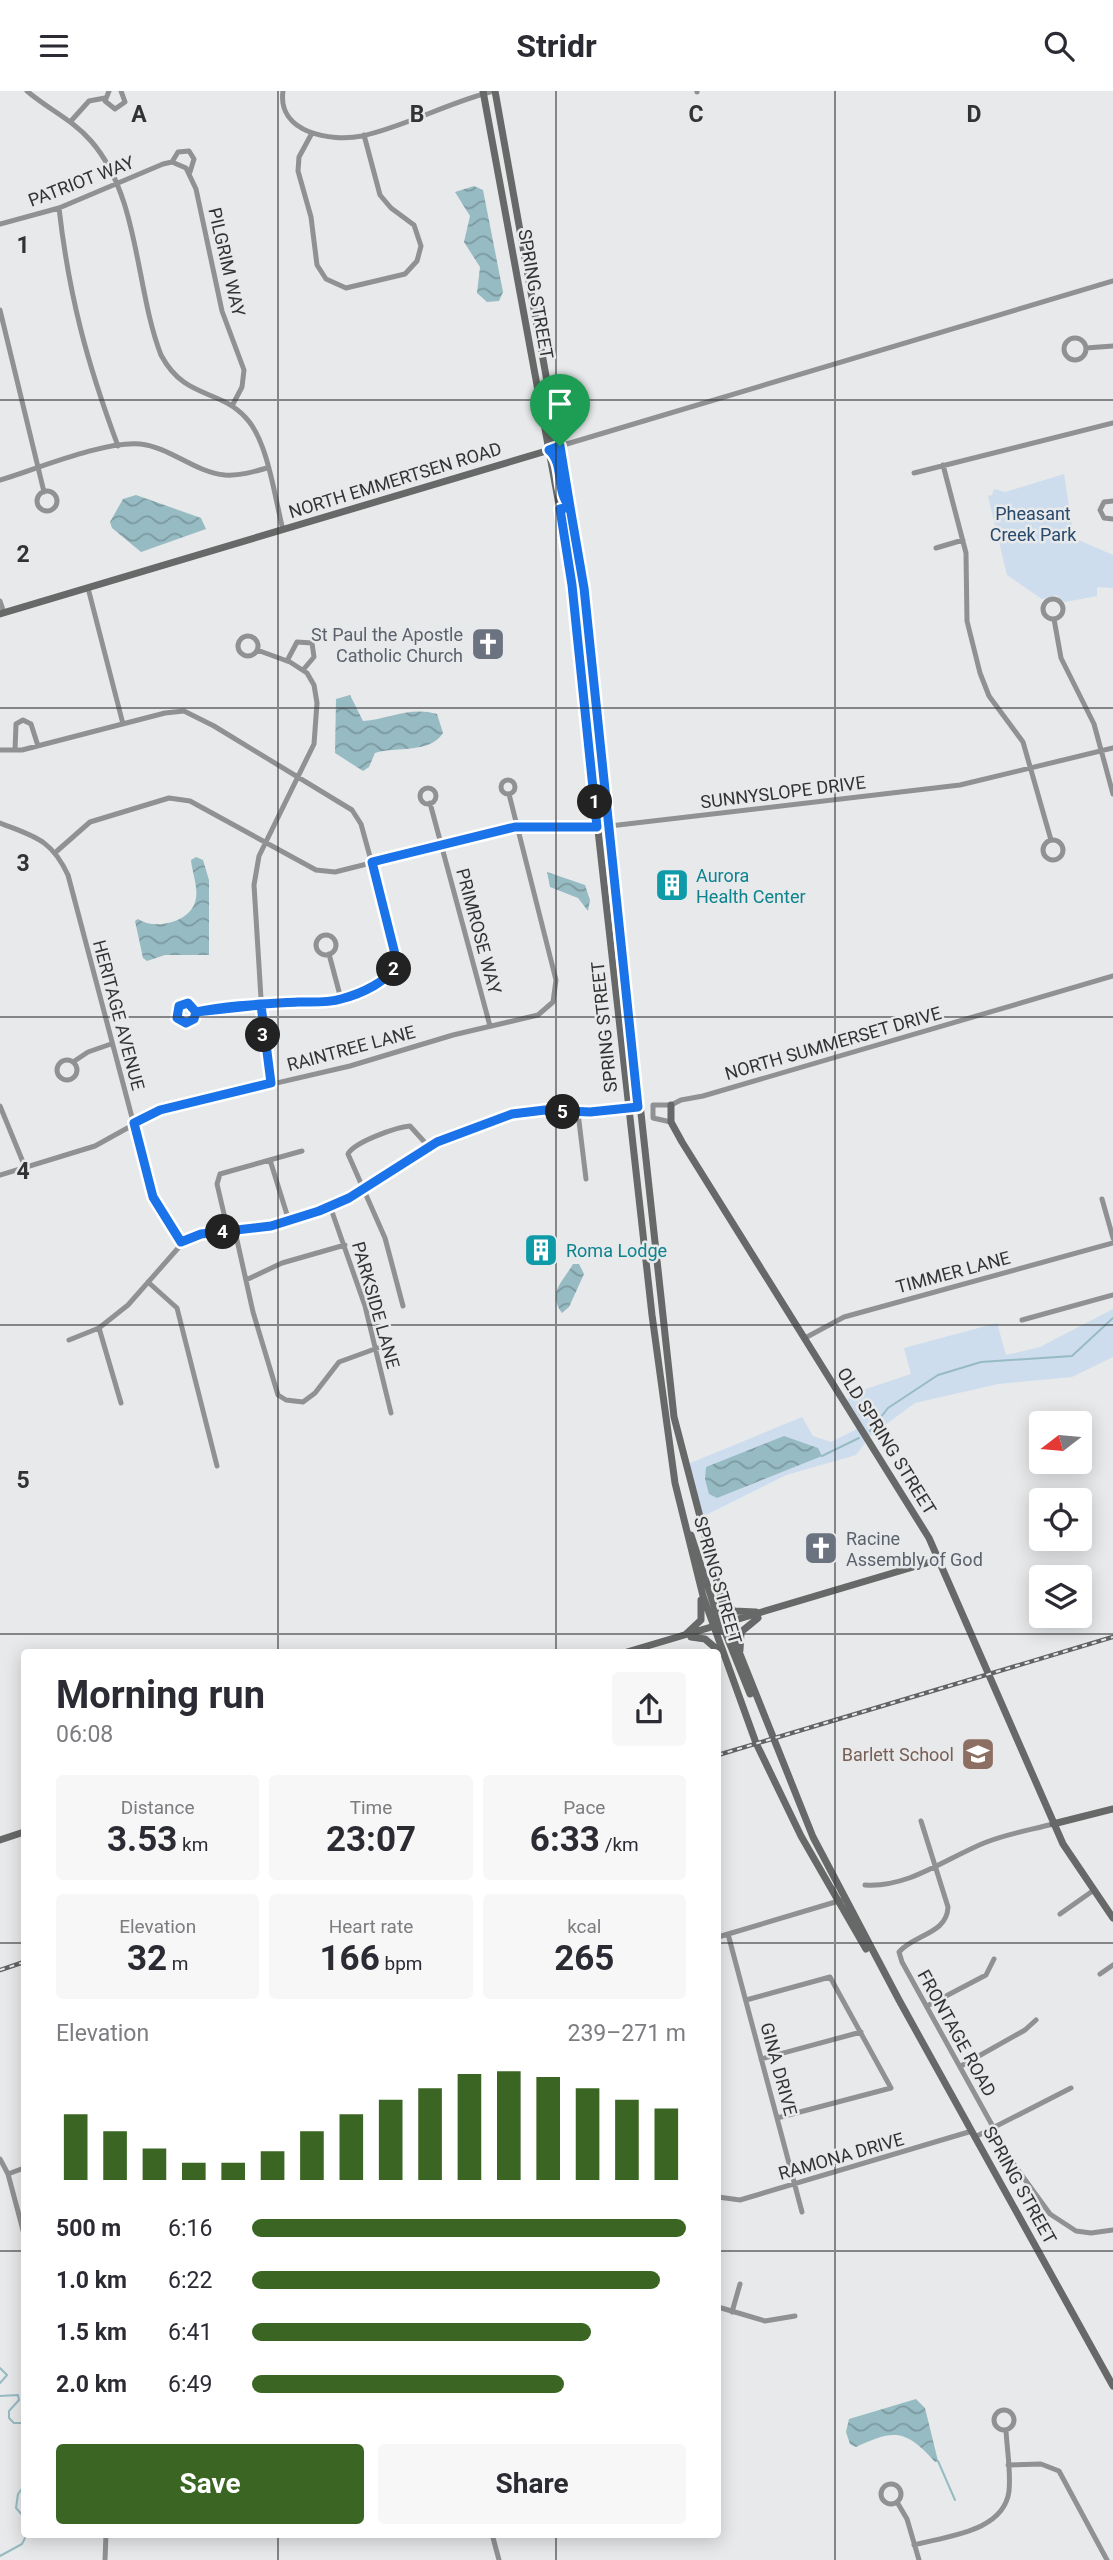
<!DOCTYPE html>
<meta charset="utf-8">
<style>
body{margin:0;font-family:Roboto,sans-serif;background:#f7f7f7;color:#2b2b33;height:100vh;display:flex;flex-direction:column;font-size:26px;white-space:nowrap}
*{box-sizing:border-box;margin:0}
p{font-size:23px;color:#7c7c81}
.icon{flex:none;width:38px;height:38px;fill:none;stroke:currentColor;stroke-width:2;stroke-linecap:round;stroke-linejoin:round}
.map{position:relative;flex:1;overflow:hidden}
.sheet{position:absolute;left:21px;top:1558px;width:700px;height:889px;display:flex;flex-direction:column;background:#fff;border-radius:7px;box-shadow:0 4px 18px #0003}
.sheet>*{flex:none}
.needle{width:46px;rotate:254deg}
.buttons{position:absolute;left:1029px;top:1320px;display:grid;gap:14px}
.buttons a{display:grid;place-items:center;width:63px;height:63px;border-radius:7px;background:#fff;box-shadow:0 4px 18px #0003;font-size:35px}
.pin{position:absolute;display:grid;place-items:center;width:60px;height:60px;color:#fff;margin:-72px -30px;border-radius:50% 50% 50% 0;rotate:-45deg;box-shadow:0 0 7px #0007}
.pin .icon{rotate:45deg}
.km{position:absolute;width:35px;height:35px;margin:-18px;border-radius:50%;background:#222;color:#fff;font-size:19px;line-height:35px;text-align:center}
.round{display:grid;place-items:center;flex:none;width:74px;height:74px;border-radius:7px;background:#f7f7f7}
.headline{display:flex;align-items:center;justify-content:space-between;height:119px;padding:0 35px}
h1{font-size:38px;font-weight:700;line-height:52px}
.metrics{display:grid;grid-template-columns:repeat(3,1fr);gap:10px;height:119px;padding:7px 35px}
.metrics div{display:grid;align-content:center;border-radius:7px;background:#f7f7f7;text-align:center}
.metrics b{font-size:35px;font-weight:700}
.metrics small{font-size:19px;font-weight:400}
.metrics p{font-size:19px}
.chart{height:196px;padding:14px 35px}
.chart p{display:flex;justify-content:space-between}
.chart svg{width:100%;height:126px;margin-top:7px;stroke:#3b6522;stroke-width:6}
.primary-button{display:flex;gap:14px;margin-top:auto;padding:14px 35px}
.primary-button a{flex:1;height:80px;border-radius:7px;background:#3b6522;color:#fff;font-size:28px;font-weight:700;line-height:80px;text-align:center}
.primary-button a+a{background:#f7f7f7;color:#2b2b33}
ul{padding:0 35px;list-style:none;font-size:23px}
li{display:grid;grid-template-columns:112px 84px 1fr;align-items:center;height:52px}
li i{height:18px;border-radius:9px;background:#3b6522}
header{display:flex;justify-content:space-between;align-items:center;height:91px;padding:0 35px;background:#fff;font-size:32px;font-weight:700}
.map>svg:first-child{display:block}
.green{fill:#cdddee}
.water{fill:url(#water-waves)}
.lines{fill:none;stroke-linecap:round;stroke-linejoin:round}
.stream{stroke:#97bbc3;stroke-width:2}
.street{stroke:#909192;stroke-width:5}
.secondary{stroke:#676868;stroke-width:7}
.rail-casing{stroke:#626364;stroke-width:4.5}
.rail{stroke:#e7e9ea;stroke-width:2;stroke-dasharray:5;stroke-linecap:butt}
.route-casing{stroke:#fff;stroke-width:14}
.route{stroke:#1a73e8;stroke-width:9}
.grid{fill:none;stroke:#333334;stroke-width:2;stroke-opacity:0.55}
.labels{text-anchor:middle;dominant-baseline:central;stroke-width:5;stroke-linejoin:round;paint-order:stroke}
.street-label{font-size:18px;fill:#333334;stroke:#e7e9ea}
.park-label{font-size:18px;fill:#284a6d;stroke:#e7e9ea}
.worship-label{font-size:18px;fill:#5b616d;stroke:#e7e9ea;text-anchor:end}
.culture-label{font-size:18px;fill:#0d838f;stroke:#e7e9ea;text-anchor:start}
.education-label{font-size:18px;fill:#785e54;stroke:#e7e9ea;text-anchor:end}
.grid-label{font-size:23px;text-anchor:middle;font-weight:bold;fill:#333334;stroke:#e7e9ea;stroke-width:5;stroke-linejoin:round;paint-order:stroke}
</style>
<header><svg class="icon" aria-label="menu" viewBox="0 0 24 24"><path d="M4 6h16M4 12h16M4 18h16"/></svg>Stridr<svg class="icon" aria-label="search" viewBox="0 0 24 24"><circle cx="10" cy="10" r="6"/><path d="M15 15l6 6"/></svg></header>
<div class="map">
<svg width="1113" height="2469" viewBox="0 0 1113 2469">
<defs>
<pattern id="water-waves" width="16" height="10" patternUnits="userSpaceOnUse" patternTransform="scale(1.75)"><rect width="16" height="10" fill="#97bbc3"/><path d="M0 5q4-4 8 0t8 0" fill="none" stroke="#7c999f"/></pattern>
</defs>
<rect width="100%" height="100%" fill="#e7e9ea"/>
<!-- green -->
<path class="green" d="M1064 383 1074 447 1113 464V497L1097 496V505L1065 511 1056 504 1042 508 1007 484 988 405 992 404 994 398 1005 401Z
M1113 1218V1266L1072 1286 998 1293 915 1312 870 1345 856 1364 786 1384 702 1426 688 1373 802 1326 813 1345 831 1351 863 1335 847 1309 863 1299 911 1283 904 1257 997 1232 1006 1264 1040 1256Z"/>
<!-- water -->
<path class="water" d="M474 95 483 99 503 201 499 210 487 211 477 202 480 176 464 151 470 125 455 101Z
M136 404 201 427 206 438 141 461 112 437 110 431 123 408Z
M350 604 363 630C389 628 411 615 437 623L443 642C430 663 397 655 375 662L369 676 363 680 335 662 336 608Z
M196 766 203 769 209 789V864H165L147 870 143 867 135 830 138 828C155 840 193 831 196 807 198 795 192 781 191 769Z
M547 781 585 794 590 809 588 820 578 807 550 796Z
M573 1173H579L584 1183 569 1216 562 1222C547 1201 563 1191 573 1173Z
M784 1345 818 1357 822 1365 717 1407 709 1403 705 1388 706 1376Z
M916 2308 925 2317 938 2370 935 2371C905 2337 893 2339 856 2356L850 2353 846 2341 849 2328Z"/>
<g class="lines">
<!-- stream -->
<path class="stream" d="M870 1340 888 1317 938 1284 981 1271 1072 1265 1113 1227
M822 1365 859 1347
M0 2277 7 2284 0 2292
M0 2305 18 2304 19 2309 9 2320V2327L14 2332H24
M938 2370 955 2409
M24 2395 18 2403 16 2417 24 2426
M0 2465 22 2453 27 2443"/>
<!-- street -->
<path class="street" d="M27 0C48 18 73 29 91 50 140 106 135 197 161 264 185 309 219 297 246 327 268 350 275 408 283 439
M109 0 105 10 115 18 125 11 121 0
M283 0C277 42 331 51 362 45 407 35 449 11 494 0
M697 0V1
M71 30 89 10 105 7
M312 42 299 66 298 80 311 126 317 174 326 188 346 197 405 183 417 170 421 155 414 134 391 117 380 104 364 44
M172 71 178 61 189 60 194 68 190 81
M59 117C69 205 87 272 118 355
M0 133 59 117 163 73 172 71 186 77 196 98 222 220 244 279 242 296 232 315
M0 219 44 401
M1064 258a11 11 0 1 1 22 0a11 11 0 1 1-22 0Z
M1086 257 1113 255
M560 355 1113 190
M943 374 966 462 967 530 980 582 989 605 1023 651 1051 749
M914 382 1113 332
M0 389C37 378 103 350 140 353 170 356 194 381 225 384 239 385 253 381 267 377
M37 410a10 10 0 1 1 20 0a10 10 0 1 1-20 0Z
M1113 410 1104 411 1100 419 1104 427 1113 428
M936 457 963 449
M88 497 123 633
M1043 518a10 10 0 1 1 20 0a10 10 0 1 1-20 0Z
M0 510 4 522
M1054 528 1061 567 1094 633 1113 703
M238 555a10 10 0 1 1 20 0a10 10 0 1 1-20 0Z
M257 559 290 571 307 582 314 594 317 612 314 653 259 765 254 794 264 956 271 992
M287 570 297 551 312 552 314 566 303 579
M0 659H22L165 622 184 620 214 635 352 719 361 733 394 853C397 862 399 871 394 880 370 919 240 912 196 921
M15 659 16 633 23 629 31 633 38 655
M501 696a7 7 0 1 1 14 0a7 7 0 1 1-14 0Z
M420 705a8 8 0 1 1 16 0a8 8 0 1 1-16 0Z
M430 712 490 935
M0 732C35 746 51 748 68 784L153 1106 166 1132 181 1151
M1043 759a10 10 0 1 1 20 0a10 10 0 1 1-20 0Z
M57 760 90 731 169 707 190 710 316 779 335 781 515 736 545 734 584 738 960 694 1113 657
M316 854a10 10 0 1 1 20 0a10 10 0 1 1-20 0Z
M329 863 341 908
M176 922a10 10 0 1 1 20 0a10 10 0 1 1-20 0Z
M57 979a10 10 0 1 1 20 0a10 10 0 1 1-20 0Z
M73 971 88 961 111 953
M0 1015 25 1076
M578 1022 586 1088
M671 1031 653 1027V1014H671L681 1009 703 1005 1113 885
M270 1069 289 1130
M0 1084 95 1055 160 1019 350 975 453 944 538 924 553 911 556 889 509 703
M1102 1108 1113 1147
M330 1115 365 1215 391 1322
M228 1140 217 1093 220 1083 302 1060
M235 1140 253 1221 278 1304 286 1309 303 1311 315 1302 339 1271 383 1255
M246 1189 282 1172 345 1154
M148 1191 177 1217 217 1375
M403 1215 385 1147 348 1063C354 1051 397 1036 410 1035L429 1056
M1022 1229 1113 1204
M99 1237 121 1312
M805 1247 844 1226 1113 1152
M69 1249 99 1237 128 1214 187 1147 270 1135 319 1120 349 1107 437 1051 512 1023 545 1019 590 1021 638 1016
M921 1730 948 1816C947 1843 915 1843 899 1861L902 1871 1013 2072 1050 2123 1076 2140 1091 2142 1113 2139
M865 1794C908 1797 945 1768 984 1752 1006 1743 1030 1739 1053 1733
M1060 1823 1094 1799
M728 1843 802 2121
M718 1846 842 1809
M1100 1883 1113 1874
M746 1909 830 1886 891 1997 777 2027
M927 1915 986 1884 994 1868
M761 1968 861 1941
M961 1975 1025 1939 1036 1929
M975 2046 1071 1997
M0 2068 8 2083 24 2143
M8 2083 24 2077
M718 2106 740 2109 972 2040
M718 2216 765 2230 795 2225
M732 2221 740 2193
M994 2329a10 10 0 1 1 20 0a10 10 0 1 1-20 0Z
M1008 2374 1041 2373 1059 2380 1107 2469
M881 2403a10 10 0 1 1 20 0a10 10 0 1 1-20 0Z
M897 2411 907 2428 919 2469
M492 2443 499 2469
M914 2454C946 2445 1004 2441 1009 2400 1011 2380 1007 2359 1006 2339
M105 2469 106 2443"/>
<!-- secondary -->
<path class="secondary" d="M483 0 566 452 652 1224 675 1392 703 1505 756 1652 801 1745 866 1858
M495 0 584 497 674 1326 728 1533 813 1746 899 1909 1113 2295
M546 315 552 347 560 355
M550 359 556 365 565 410
M0 523 553 358
M671 1014V1031L682 1051 929 1447 1063 1753 1113 1827
M691 1444 719 1530 727 1533
M724 1510 734 1520 756 1521
M717 1537 725 1541 750 1603
M686 1543 701 1529V1509
M691 1546 705 1548 719 1560
M740 1559 741 1541 758 1527
M627 1561 940 1468
M1053 1733 1113 1718
M0 1749 24 1741"/>
<!-- rail casing -->
<g class="rail-casing">
<path id="rail" d="M718 1664 1113 1546
M0 1879 24 1871"/>
</g>
<!-- rail -->
<use href="#rail" class="rail"/>
</g>
<g class="lines">
<!-- route casing -->
<g class="route-casing">
<path id="route" d="M560 355 570 416 560 418 572 494 597 736H515L372 771 397 871C391 890 360 903 341 908 328 912 312 911 298 911 264 913 229 914 196 921L194 928 186 932 177 927 179 915 188 912 196 921 261 914 271 992 160 1019 134 1032 153 1106 181 1151 201 1143 271 1135 319 1120 349 1107 437 1051 512 1023 545 1019 590 1021 638 1016 584 497 570 416C555 400 565 373 549 359L560 355"/>
</g>
<!-- route -->
<use href="#route" class="route"/>
</g>
<!-- grid -->
<path class="grid" d="M278 0V1561M556 0V1561M835 0V2469M0 309H1113M0 617H1113M0 926H1113M0 1234H1113M0 1543H1113M0 1852H24M718 1852H1113M0 2160H24M718 2160H1113M278 2443V2469M556 2443V2469"/>
<!-- icons -->
<defs>
<g id="church-square" transform="scale(1.75)"><rect x="-9" y="-9" width="18" height="18" rx="4" fill="#6b7280" stroke="#e7e9ea"/><path d="M-1.2-6h2.4v3.5h3.3v2.4h-3.3V6h-2.4V-.1h-3.3v-2.4h3.3Z" fill="#fff"/></g>
<g id="building-square" transform="scale(1.75)"><rect x="-9" y="-9" width="18" height="18" rx="4" fill="#0f9aa8" stroke="#e7e9ea"/><path d="M-4-6H4V6H1V3H-1V6H-4ZM-2.5-4.3h1.7v1.8h-1.7ZM.8-4.3h1.7v1.8H.8ZM-2.5-1h1.7V.8h-1.7ZM.8-1h1.7V.8H.8Z" fill="#fff"/></g>
<g id="school-square" transform="scale(1.75)"><rect x="-9" y="-9" width="18" height="18" rx="4" fill="#8d6e63" stroke="#e7e9ea"/><path d="M0-5L7-2L0 1L-7-2ZM-4 1L0 2.5L4 1V4Q0 6-4 4Z" fill="#fff"/></g>
</defs>
<g fill-rule="evenodd">
<use href="#church-square" x="488" y="553"/>
<use href="#building-square" x="672" y="794"/>
<use href="#building-square" x="541" y="1159"/>
<use href="#church-square" x="821" y="1457"/>
<use href="#school-square" x="978" y="1663"/>
</g>
<g class="labels">
<!-- street labels -->
<g class="street-label">
<text transform="translate(81 90) rotate(-21)">PATRIOT WAY</text>
<text transform="translate(227 171) rotate(77)">PILGRIM WAY</text>
<text transform="translate(536 203) rotate(80)">SPRING STREET</text>
<text transform="translate(395 389) rotate(-17)">NORTH EMMERTSEN ROAD</text>
<text transform="translate(783 701) rotate(-7)">SUNNYSLOPE DRIVE</text>
<text transform="translate(479 840) rotate(75)">PRIMROSE WAY</text>
<text transform="translate(119 924) rotate(75)">HERITAGE AVENUE</text>
<text transform="translate(604 936) rotate(-96)">SPRING STREET</text>
<text transform="translate(833 952) rotate(-16)">NORTH SUMMERSET DRIVE</text>
<text transform="translate(351 957) rotate(-15)">RAINTREE LANE</text>
<text transform="translate(953 1181) rotate(-15)">TIMMER LANE</text>
<text transform="translate(376 1214) rotate(74)">PARKSIDE LANE</text>
<text transform="translate(887 1350) rotate(58)">OLD SPRING STREET</text>
<text transform="translate(718 1489) rotate(74)">SPRING STREET</text>
<text transform="translate(957 1942) rotate(61)">FRONTAGE ROAD</text>
<text transform="translate(779 1978) rotate(75)">GINA DRIVE</text>
<text transform="translate(841 2065) rotate(-16)">RAMONA DRIVE</text>
<text transform="translate(1020 2094) rotate(61)">SPRING STREET</text>
</g>
<!-- park labels -->
<g class="park-label">
<text x="1033" y="422">Pheasant<tspan x="1033" dy="21">Creek Park</tspan></text>
</g>
<!-- worship labels -->
<g class="worship-label">
<text x="463" y="543">St Paul the Apostle<tspan x="463" dy="21">Catholic Church</tspan></text>
<text x="846" y="1447" text-anchor="start">Racine<tspan x="846" dy="21">Assembly of God</tspan></text>
</g>
<!-- culture labels -->
<g class="culture-label">
<text x="696" y="784">Aurora<tspan x="696" dy="21">Health Center</tspan></text>
<text x="566" y="1159">Roma Lodge</text>
</g>
<!-- education labels -->
<g class="education-label">
<text x="954" y="1663">Barlett School</text>
</g>
</g>
<g class="grid-label">
<text x="139" y="31">A</text>
<text x="417" y="31">B</text>
<text x="696" y="31">C</text>
<text x="974" y="31">D</text>
<text x="23" y="162">1</text>
<text x="23" y="471">2</text>
<text x="23" y="780">3</text>
<text x="23" y="1088">4</text>
<text x="23" y="1397">5</text>
</g>
</svg>
<div class="buttons">
<a><svg class="needle" viewBox="-14 -14 28 28"><path d="M0-13l5 13h-10z" fill="#e53935"/><path d="M0 13l5-13h-10z" fill="#7c7c81"/></svg></a>
<a><svg class="icon" aria-label="locate" viewBox="0 0 24 24"><circle cx="12" cy="12" r="6"/><path d="M12 2v4M12 18v4M2 12h4M18 12h4"/></svg></a>
<a><svg class="icon" aria-label="layers" viewBox="0 0 24 24"><path d="M12 4l9 5-9 5-9-5zM3 14l9 5 9-5"/></svg></a>
</div>
<div class="pin" style="left:560px;top:355px;background:#1e9e55"><svg class="icon" aria-label="arrive" viewBox="0 0 24 24"><path d="M6 21V4h12l-3 4 3 4H6"/></svg></div>
<b class="km" style="left:595px;top:711px">1</b>
<b class="km" style="left:394px;top:878px">2</b>
<b class="km" style="left:263px;top:944px">3</b>
<b class="km" style="left:223px;top:1141px">4</b>
<b class="km" style="left:563px;top:1021px">5</b>
<section class="sheet">
<div class="headline"><div><h1>Morning run</h1><p>06:08</p></div><a class="round"><svg class="icon" aria-label="share" viewBox="0 0 24 24"><path d="M12 15V3M7 8l5-5 5 5M5 13v7h14v-7"/></svg></a></div>
<div class="metrics">
<div><p>Distance</p><b>3.53<small> km</small></b></div>
<div><p>Time</p><b>23:07</b></div>
<div><p>Pace</p><b>6:33<small> /km</small></b></div>
</div>
<div class="metrics">
<div><p>Elevation</p><b>32<small> m</small></b></div>
<div><p>Heart rate</p><b>166<small> bpm</small></b></div>
<div><p>kcal</p><b>265</b></div>
</div>
<div class="chart"><p><span>Elevation</span>239–271 m</p>
<svg viewBox="0 0 160 44" preserveAspectRatio="none"><path d="M5 44V21M15 44V27M25 44V33M35 44V38M45 44V38M55 44V34M65 44V27M75 44V21M85 44V16M95 44V12M105 44V7M115 44V6M125 44V8M135 44V12M145 44V16M155 44V19"/></svg>
</div>
<ul>
<li><b>500 m</b>6:16<i style="width:100%"></i></li>
<li><b>1.0 km</b>6:22<i style="width:94%"></i></li>
<li><b>1.5 km</b>6:41<i style="width:78%"></i></li>
<li><b>2.0 km</b>6:49<i style="width:72%"></i></li>
</ul>
<div class="primary-button"><a>Save</a><a>Share</a></div>
</section>
</div>
